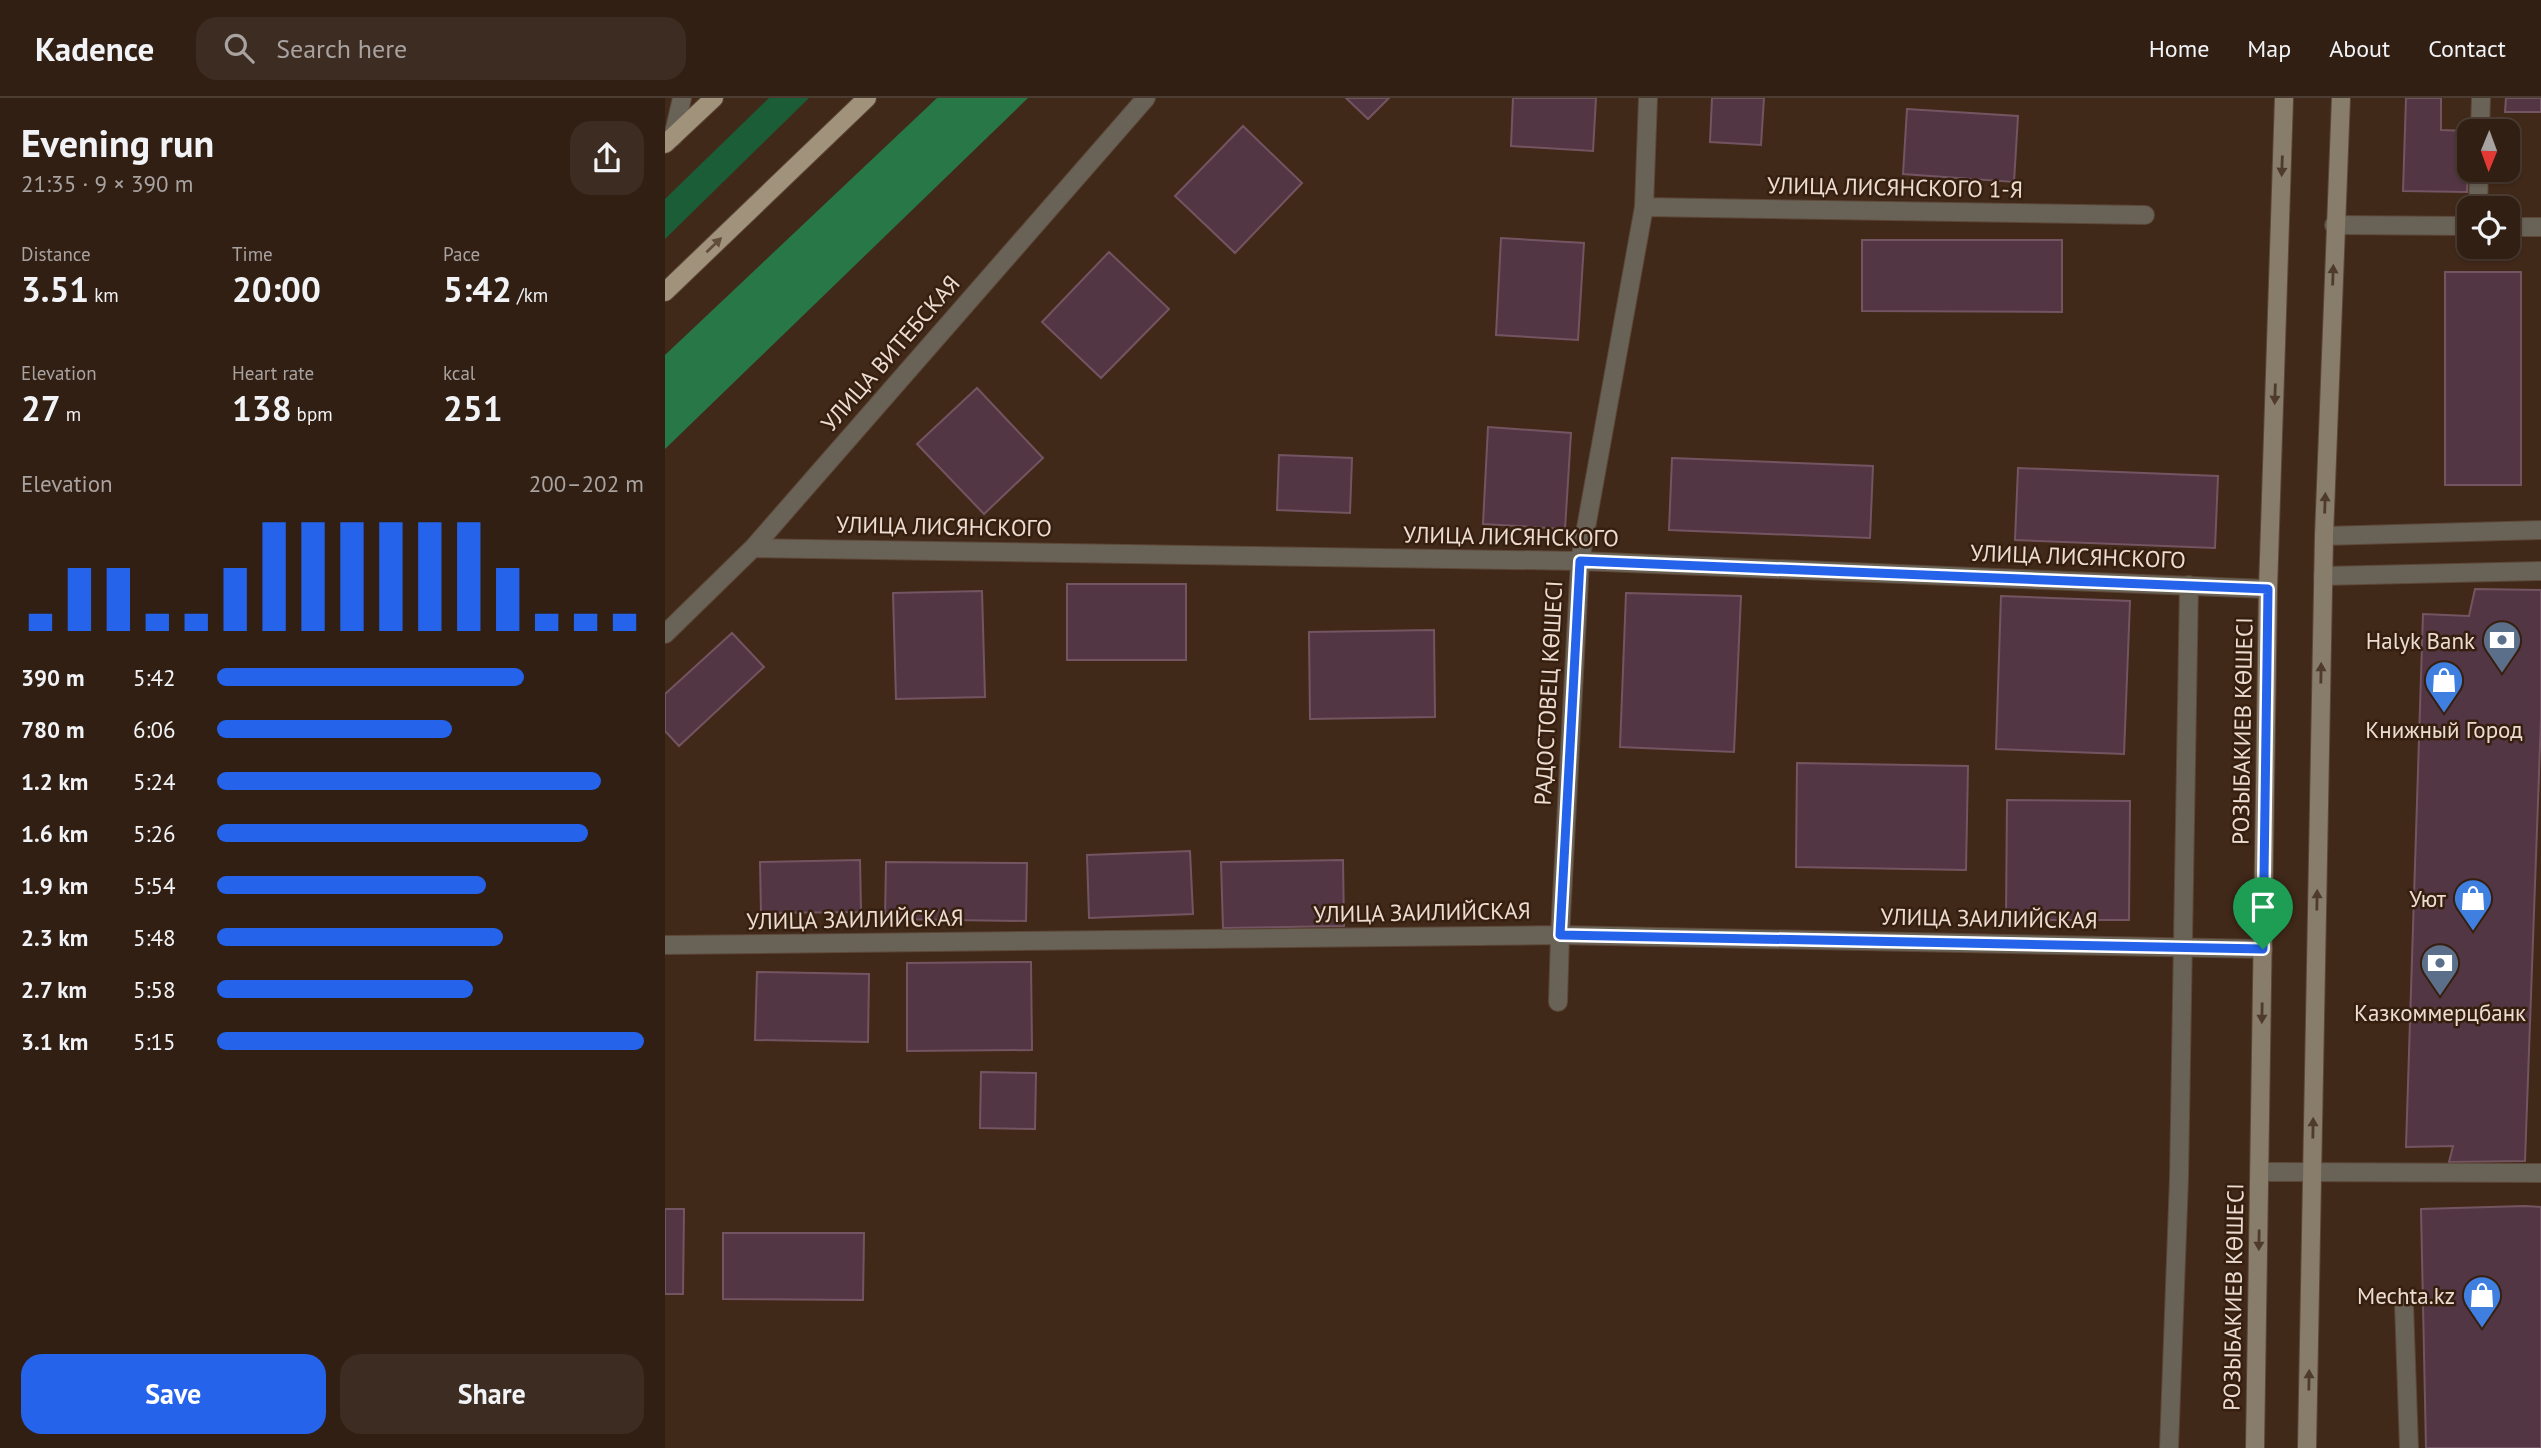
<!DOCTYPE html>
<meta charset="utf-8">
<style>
body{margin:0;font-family:"PT Sans",sans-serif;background:#3d2c21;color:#f1f3f6;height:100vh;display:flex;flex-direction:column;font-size:26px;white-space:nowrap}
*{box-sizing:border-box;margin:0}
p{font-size:23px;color:#a8a2a0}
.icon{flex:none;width:38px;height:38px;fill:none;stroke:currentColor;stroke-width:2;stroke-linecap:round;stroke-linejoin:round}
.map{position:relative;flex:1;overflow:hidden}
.side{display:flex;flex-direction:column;background:#311f13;width:665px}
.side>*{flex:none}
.needle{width:46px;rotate:181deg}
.tools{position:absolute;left:1792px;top:21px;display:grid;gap:14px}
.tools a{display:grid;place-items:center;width:63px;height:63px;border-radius:14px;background:#311f13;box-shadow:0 2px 5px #0004,0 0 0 2px #4c3d33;font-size:35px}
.pin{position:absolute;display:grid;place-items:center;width:60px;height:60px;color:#fff;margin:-72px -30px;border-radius:50% 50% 50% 0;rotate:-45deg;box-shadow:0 0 7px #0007}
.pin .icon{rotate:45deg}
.round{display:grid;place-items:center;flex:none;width:74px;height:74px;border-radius:21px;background:#3d2c21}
.summary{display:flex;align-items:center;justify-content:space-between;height:119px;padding:0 21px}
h1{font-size:38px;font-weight:600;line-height:52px}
.metrics{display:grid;grid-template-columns:repeat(3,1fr);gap:10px;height:119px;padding:7px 21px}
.metrics div{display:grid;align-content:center}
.metrics b{font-size:35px;font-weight:600}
.metrics small{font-size:19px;font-weight:400}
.metrics p{font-size:19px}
.chart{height:196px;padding:14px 21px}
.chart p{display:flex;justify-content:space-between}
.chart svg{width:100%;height:126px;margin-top:7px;stroke:#2563eb;stroke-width:6}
.button{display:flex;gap:14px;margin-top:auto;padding:14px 21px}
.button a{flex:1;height:80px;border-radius:21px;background:#2563eb;color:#fff;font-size:28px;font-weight:600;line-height:80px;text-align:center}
.button a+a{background:#3d2c21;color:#f1f3f6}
ul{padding:0 21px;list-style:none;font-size:23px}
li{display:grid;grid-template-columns:112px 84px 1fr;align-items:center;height:52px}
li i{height:18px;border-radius:9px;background:#2563eb}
header{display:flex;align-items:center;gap:42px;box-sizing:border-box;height:98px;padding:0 35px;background:#311f13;border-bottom:2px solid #4c3d33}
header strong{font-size:33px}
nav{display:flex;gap:38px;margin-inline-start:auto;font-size:24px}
.search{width:490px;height:63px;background:#3d2c21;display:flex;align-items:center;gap:18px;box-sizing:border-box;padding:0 24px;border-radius:21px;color:#a8a2a0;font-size:26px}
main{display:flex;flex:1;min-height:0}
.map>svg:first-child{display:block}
.green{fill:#1a5d36}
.forest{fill:#277747}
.building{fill:#533643;stroke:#735562;stroke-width:2}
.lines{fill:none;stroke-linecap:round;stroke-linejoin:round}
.service-casing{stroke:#5c4637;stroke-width:20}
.pedestrian-casing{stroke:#5c4637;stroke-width:20}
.minor-casing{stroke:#5c4637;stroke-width:20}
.secondary-casing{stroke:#5c4637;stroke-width:20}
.primary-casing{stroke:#5c4637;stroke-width:20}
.service{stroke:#696256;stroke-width:18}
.pedestrian{stroke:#696256;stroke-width:18}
.minor{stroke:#696256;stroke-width:18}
.secondary{stroke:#887d6b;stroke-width:18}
.primary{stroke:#a1937b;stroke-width:18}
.oneway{fill:#4f3b2b}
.oneway2{fill:#614d3a}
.route-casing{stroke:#fff;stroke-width:14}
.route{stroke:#2563eb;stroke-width:9}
.labels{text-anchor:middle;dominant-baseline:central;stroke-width:5;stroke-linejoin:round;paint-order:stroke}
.street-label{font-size:23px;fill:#ecdcd2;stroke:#361f0f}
.poi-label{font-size:23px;fill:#ecdcd2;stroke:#361f0f;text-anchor:end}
</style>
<header>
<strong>Kadence</strong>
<div class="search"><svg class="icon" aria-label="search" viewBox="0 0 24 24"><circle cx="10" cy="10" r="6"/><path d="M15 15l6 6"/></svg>Search here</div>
<nav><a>Home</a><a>Map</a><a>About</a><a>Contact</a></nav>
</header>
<main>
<section class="side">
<div class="summary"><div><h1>Evening run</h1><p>21:35 · 9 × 390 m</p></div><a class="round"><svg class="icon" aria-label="share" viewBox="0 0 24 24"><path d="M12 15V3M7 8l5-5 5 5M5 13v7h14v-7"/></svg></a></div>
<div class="metrics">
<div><p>Distance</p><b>3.51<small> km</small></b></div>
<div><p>Time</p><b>20:00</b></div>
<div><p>Pace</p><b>5:42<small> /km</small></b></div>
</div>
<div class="metrics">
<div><p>Elevation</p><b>27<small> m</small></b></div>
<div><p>Heart rate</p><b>138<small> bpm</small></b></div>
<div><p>kcal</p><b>251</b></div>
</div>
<div class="chart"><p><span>Elevation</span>200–202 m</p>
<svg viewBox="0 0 160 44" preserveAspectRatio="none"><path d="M5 44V38M15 44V22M25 44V22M35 44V38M45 44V38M55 44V22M65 44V6M75 44V6M85 44V6M95 44V6M105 44V6M115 44V6M125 44V22M135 44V38M145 44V38M155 44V38"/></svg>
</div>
<ul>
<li><b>390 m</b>5:42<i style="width:72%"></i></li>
<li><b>780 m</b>6:06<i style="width:55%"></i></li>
<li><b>1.2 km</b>5:24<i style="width:90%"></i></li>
<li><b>1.6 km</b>5:26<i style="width:87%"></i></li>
<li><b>1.9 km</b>5:54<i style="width:63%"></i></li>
<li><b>2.3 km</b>5:48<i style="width:67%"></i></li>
<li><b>2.7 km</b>5:58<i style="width:60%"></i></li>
<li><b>3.1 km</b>5:15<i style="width:100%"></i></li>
</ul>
<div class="button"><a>Save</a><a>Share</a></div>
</section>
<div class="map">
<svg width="1876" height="1350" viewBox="0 0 1876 1350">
<rect width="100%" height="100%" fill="#412919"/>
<!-- green -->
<path class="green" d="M104 0H144L0 141V101Z"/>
<!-- forest -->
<path class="forest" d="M272 0H363L0 351V257Z"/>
<!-- building -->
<path class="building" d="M681 0H724L703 21Z
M848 0H931L928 53 846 48Z
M1047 0H1099L1096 47 1045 44Z
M1741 0H1776V32L1804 33 1802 94 1738 93Z
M1841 0H1876V14H1840Z
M1242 11 1353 18 1349 84 1238 76Z
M578 28 637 85 570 155 510 98Z
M836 140 919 145 913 242 831 237Z
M1197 142H1397V214L1197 213Z
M444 154 504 211 436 280 377 224Z
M1780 174H1856V387H1780Z
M312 290 378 360 319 416 252 346Z
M823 329 906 335 900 431 818 426Z
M614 357 687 360 685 415 612 412Z
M1007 360 1208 368 1205 440 1004 432Z
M1353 370 1553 378 1550 450 1350 442Z
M402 486H521V562H402Z
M1810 491 1876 492V620L1860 1063 1784 1064 1788 1048 1741 1049 1758 516 1804 518Z
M317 493 320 599 231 601 228 495Z
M961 495 1076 498 1069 654 955 649Z
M1336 498 1465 503 1459 656 1331 651Z
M769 532 770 619 645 621 644 534Z
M67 535 99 569 14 648 0 633V596Z
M1132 665 1303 668 1301 772 1131 769Z
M1342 702 1465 703 1464 822H1341Z
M525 753 528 816 424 820 422 757Z
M195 762 196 814 96 815 95 764Z
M678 762 679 828 558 830 556 764Z
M221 764 362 765 361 823 220 821Z
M366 864 367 952 242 953V865Z
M92 874 204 876 203 944 90 942Z
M316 974 371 975 370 1031 315 1030Z
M1860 1108 1876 1109V1350H1761L1756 1111Z
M0 1111H19L18 1196H0Z
M58 1135H199L198 1202 58 1201Z"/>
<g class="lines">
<!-- service casing -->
<g class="service-casing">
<path id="service" d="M1815 33 1816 0
M8 39 17 0
M1813 110 1814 72
M1669 127 1804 128
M1843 129H1876
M1658 478 1876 473
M1595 1074 1876 1075
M1739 1206 1744 1350
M1504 1350 1514 1080 1524 487"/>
</g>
<!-- pedestrian casing -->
<g class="pedestrian-casing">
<path id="pedestrian" d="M893 904 895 837"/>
</g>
<!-- minor casing -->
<g class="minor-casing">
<path id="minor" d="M979 109 1480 117
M1659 438 1876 432
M88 450 915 463 1603 491
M0 536 88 450 481 0
M895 837 915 463 979 109 983 0
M0 847 895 837 1598 851"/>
</g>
<!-- secondary casing -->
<g class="secondary-casing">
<path id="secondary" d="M1590 1350 1603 491 1619 0
M1642 1350 1659 438 1676 0"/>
</g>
<!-- primary casing -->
<g class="primary-casing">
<path id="primary" d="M0 46 49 0
M0 194 202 0"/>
</g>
<!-- service -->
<use href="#service" class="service"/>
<!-- pedestrian -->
<use href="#pedestrian" class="pedestrian"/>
<!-- minor -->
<use href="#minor" class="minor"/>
<!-- secondary -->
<use href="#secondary" class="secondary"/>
<!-- primary -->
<use href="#primary" class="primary"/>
</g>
<!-- one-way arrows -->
<defs><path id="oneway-solid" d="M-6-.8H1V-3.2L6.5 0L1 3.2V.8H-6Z" transform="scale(1.75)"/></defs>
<g class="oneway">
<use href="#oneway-solid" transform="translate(1617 68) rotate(92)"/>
<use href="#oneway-solid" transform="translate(1668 177) rotate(-88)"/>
<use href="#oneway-solid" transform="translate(1610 296) rotate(92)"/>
<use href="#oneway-solid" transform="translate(1660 405) rotate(-88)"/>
<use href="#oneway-solid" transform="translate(1656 575) rotate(-89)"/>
<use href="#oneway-solid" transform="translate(1652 802) rotate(-89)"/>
<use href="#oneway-solid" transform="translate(1597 915) rotate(91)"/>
<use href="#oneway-solid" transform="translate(1648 1030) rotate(-89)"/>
<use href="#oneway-solid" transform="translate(1594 1142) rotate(91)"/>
<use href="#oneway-solid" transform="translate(1644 1282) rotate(-89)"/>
</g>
<use class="oneway2" href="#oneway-solid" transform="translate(49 147) rotate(-44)"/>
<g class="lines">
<!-- route casing -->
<g class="route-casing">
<path id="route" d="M915 463 1603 491 1598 851 895 837Z"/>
</g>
<!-- route -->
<use href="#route" class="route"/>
</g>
<!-- icons -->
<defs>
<g id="bank-pin" transform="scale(2.0125)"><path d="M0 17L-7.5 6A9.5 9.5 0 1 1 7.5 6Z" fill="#5c6f8a" stroke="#361f0f"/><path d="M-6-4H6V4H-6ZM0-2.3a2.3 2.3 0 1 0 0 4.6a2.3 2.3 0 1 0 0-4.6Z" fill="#fff"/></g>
<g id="shop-pin" transform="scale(2.0125)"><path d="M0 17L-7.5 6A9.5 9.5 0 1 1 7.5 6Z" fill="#3f7fe0" stroke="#361f0f"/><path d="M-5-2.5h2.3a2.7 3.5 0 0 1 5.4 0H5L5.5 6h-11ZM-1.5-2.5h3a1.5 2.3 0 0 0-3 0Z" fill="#fff"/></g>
</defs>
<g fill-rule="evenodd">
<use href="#bank-pin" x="1837" y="542"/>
<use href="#shop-pin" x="1779" y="582"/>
<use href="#shop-pin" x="1808" y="800"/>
<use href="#bank-pin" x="1775" y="865"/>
<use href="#shop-pin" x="1817" y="1197"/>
</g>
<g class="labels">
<!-- street labels -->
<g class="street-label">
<text transform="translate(1230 89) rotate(1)">УЛИЦА ЛИСЯНСКОГО 1-Я</text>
<text transform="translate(225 255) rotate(-49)">УЛИЦА ВИТЕБСКАЯ</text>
<text transform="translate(279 428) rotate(1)">УЛИЦА ЛИСЯНСКОГО</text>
<text transform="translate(846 438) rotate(1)">УЛИЦА ЛИСЯНСКОГО</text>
<text transform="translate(1413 458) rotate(2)">УЛИЦА ЛИСЯНСКОГО</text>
<text transform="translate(883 595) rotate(-87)">РАДОСТОВЕЦ КӨШЕСІ</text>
<text transform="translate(1577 633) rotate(-89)">РОЗЫБАКИЕВ КӨШЕСІ</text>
<text transform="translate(757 814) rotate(-1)">УЛИЦА ЗАИЛИЙСКАЯ</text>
<text transform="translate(1324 820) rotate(1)">УЛИЦА ЗАИЛИЙСКАЯ</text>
<text transform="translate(190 821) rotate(-1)">УЛИЦА ЗАИЛИЙСКАЯ</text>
<text transform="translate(1568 1199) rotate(-89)">РОЗЫБАКИЕВ КӨШЕСІ</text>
</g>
<!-- poi labels -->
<g class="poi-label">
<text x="1810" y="542">Halyk Bank</text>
<text x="1779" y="631" text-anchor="middle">Книжный Город</text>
<text x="1781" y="800">Уют</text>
<text x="1775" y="914" text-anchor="middle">Казкоммерцбанк</text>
<text x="1790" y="1197">Mechta.kz</text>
</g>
</g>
</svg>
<div class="tools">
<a><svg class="needle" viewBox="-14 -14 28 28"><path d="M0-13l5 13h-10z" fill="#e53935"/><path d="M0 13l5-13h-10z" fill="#a8a2a0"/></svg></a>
<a><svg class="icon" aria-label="locate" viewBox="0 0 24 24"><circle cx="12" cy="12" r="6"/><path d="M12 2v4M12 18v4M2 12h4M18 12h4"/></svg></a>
</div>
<div class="pin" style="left:1598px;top:851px;background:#1e9e55"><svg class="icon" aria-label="arrive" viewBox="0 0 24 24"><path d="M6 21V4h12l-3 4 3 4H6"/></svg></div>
</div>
</main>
